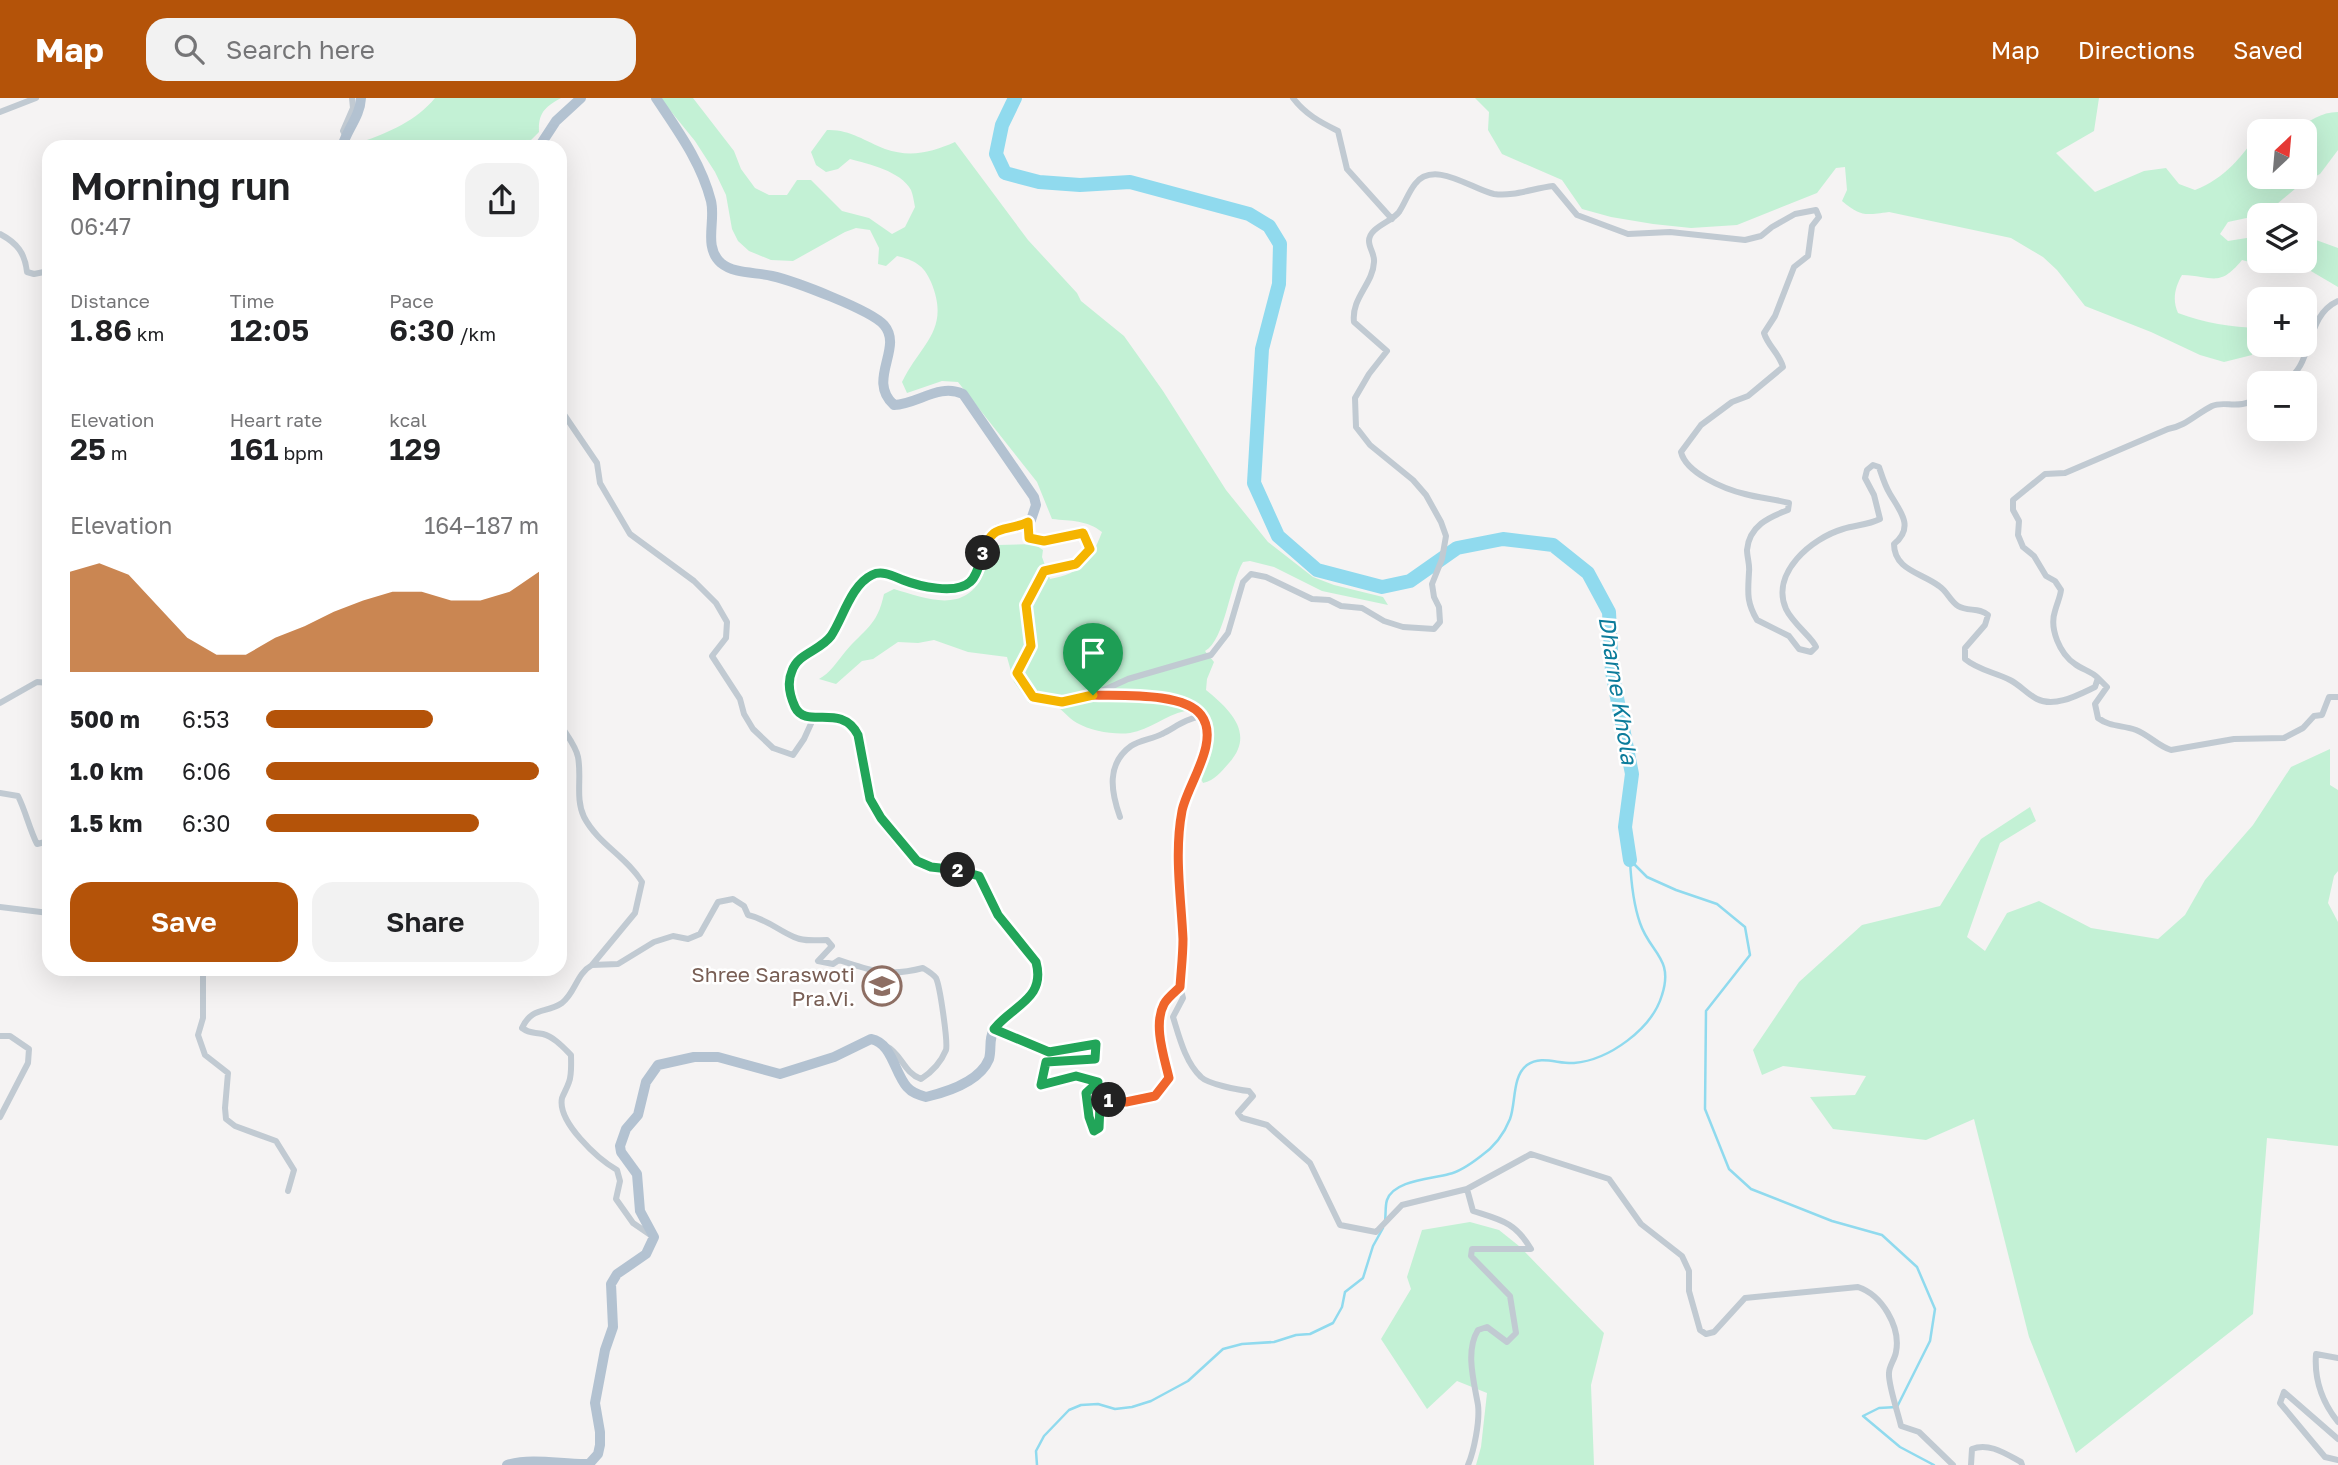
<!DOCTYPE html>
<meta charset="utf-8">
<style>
body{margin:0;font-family:"Golos Text",sans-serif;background:#f2f2f2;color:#202124;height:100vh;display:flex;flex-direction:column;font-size:26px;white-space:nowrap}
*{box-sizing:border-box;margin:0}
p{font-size:23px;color:#757577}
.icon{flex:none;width:38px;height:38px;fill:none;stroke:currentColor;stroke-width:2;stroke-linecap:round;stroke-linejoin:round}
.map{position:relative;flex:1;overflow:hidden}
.drawer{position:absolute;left:42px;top:42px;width:525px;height:836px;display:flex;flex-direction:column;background:#fff;border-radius:21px;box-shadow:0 7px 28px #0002}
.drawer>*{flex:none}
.needle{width:46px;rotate:26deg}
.controls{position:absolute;left:2247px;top:21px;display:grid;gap:14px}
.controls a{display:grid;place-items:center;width:70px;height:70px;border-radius:14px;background:#fff;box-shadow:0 7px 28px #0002;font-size:35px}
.pin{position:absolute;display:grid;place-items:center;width:60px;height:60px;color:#fff;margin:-72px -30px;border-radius:50% 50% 50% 0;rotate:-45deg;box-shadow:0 0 7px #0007}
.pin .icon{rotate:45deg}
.km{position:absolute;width:35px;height:35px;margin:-18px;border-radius:50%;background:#222;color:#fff;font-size:19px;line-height:35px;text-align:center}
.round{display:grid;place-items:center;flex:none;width:74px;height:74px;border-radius:21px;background:#f2f2f2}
.headline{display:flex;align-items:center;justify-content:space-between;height:119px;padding:0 28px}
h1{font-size:38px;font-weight:600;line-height:52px}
.figures{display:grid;grid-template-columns:repeat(3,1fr);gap:10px;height:119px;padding:7px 28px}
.figures div{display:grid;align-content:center}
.figures b{font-size:30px;font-weight:600}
.figures small{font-size:19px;font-weight:400}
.figures p{font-size:19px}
.chart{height:196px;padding:14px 28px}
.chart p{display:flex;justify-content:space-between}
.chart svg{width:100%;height:126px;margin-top:7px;fill:#b45309;opacity:.7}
.action{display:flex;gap:14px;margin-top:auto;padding:14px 28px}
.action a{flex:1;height:80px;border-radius:21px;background:#b45309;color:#fff;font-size:28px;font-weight:600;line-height:80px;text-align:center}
.action a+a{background:#f2f2f2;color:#202124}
ul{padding:0 28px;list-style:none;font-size:23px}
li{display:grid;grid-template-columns:112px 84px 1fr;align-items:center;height:52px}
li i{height:18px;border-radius:9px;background:#b45309}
header{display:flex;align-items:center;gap:42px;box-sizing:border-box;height:98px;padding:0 35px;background:#b45309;color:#fff}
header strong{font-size:33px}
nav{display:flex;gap:38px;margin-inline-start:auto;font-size:24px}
.search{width:490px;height:63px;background:#f2f2f2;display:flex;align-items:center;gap:18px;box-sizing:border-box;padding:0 24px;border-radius:21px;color:#757577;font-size:26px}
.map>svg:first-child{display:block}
.green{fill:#c3f1d5}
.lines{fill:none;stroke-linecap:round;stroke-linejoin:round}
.stream{stroke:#90daee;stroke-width:2.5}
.river{stroke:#90daee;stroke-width:14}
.street{stroke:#c1cad2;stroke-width:6}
.primary{stroke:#b3c2d1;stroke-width:10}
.split-1-casing{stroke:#fff;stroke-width:14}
.split-2-casing{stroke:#fff;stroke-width:14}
.split-3-casing{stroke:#fff;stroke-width:14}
.split-4-casing{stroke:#fff;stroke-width:14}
.split-1{stroke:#f0652b;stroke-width:9}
.split-2{stroke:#22a559;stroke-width:9}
.split-3{stroke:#22a559;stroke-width:9}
.split-4{stroke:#f5b400;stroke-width:9}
.labels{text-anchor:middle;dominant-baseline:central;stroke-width:5;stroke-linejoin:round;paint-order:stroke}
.education-label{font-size:21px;fill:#785e54;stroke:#fff;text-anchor:end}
.water-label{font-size:23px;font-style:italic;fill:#0c7c9b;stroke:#fff}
</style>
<header>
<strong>Map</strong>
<div class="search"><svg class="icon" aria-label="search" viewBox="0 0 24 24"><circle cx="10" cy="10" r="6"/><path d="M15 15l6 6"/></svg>Search here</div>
<nav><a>Map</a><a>Directions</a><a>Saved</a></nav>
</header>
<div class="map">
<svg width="2338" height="1367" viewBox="0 0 2338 1367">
<rect width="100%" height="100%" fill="#f5f3f3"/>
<!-- green -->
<path class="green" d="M435 0H561C545 9 538 15 539 34L528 45 516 49H359L362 44C389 34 416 23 435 0Z
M660 0H693L734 53 741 71 755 90 769 97H787L797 82H811L842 113 869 120 892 136 905 129 915 109C914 104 913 97 911 92 901 73 868 66 850 61L838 71 826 74 816 67 811 54 827 32C849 31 865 43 885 51 911 60 932 54 955 44L1028 142 1077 195 1081 203 1124 238 1163 293 1226 392 1268 444 1313 479 1334 487 1383 499 1388 507 1322 493 1274 469 1250 463 1243 464C1230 485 1225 542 1205 553L1214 564 1207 581 1206 592C1229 611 1256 635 1229 665 1221 674 1215 682 1203 685L1201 681C1213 647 1221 624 1188 600H1183L1185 613C1165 617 1150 632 1130 635 1114 637 1091 633 1077 625 1067 620 1062 609 1051 606 1044 605 1037 606 1029 605L1014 584 1007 559 968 554 934 542 918 545 898 544 873 561 862 563 836 586 819 581C830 575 837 564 845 554 864 531 877 529 884 496L894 491C927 501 967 517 984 474 988 465 987 457 993 448L998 447 1034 446 1043 452 1042 459 1050 481C1082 475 1091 463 1102 434 1087 422 1071 423 1052 421L1037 384 958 284 942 283 907 295 902 284C921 245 951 232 931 184 924 167 914 162 897 158L886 168 878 166 879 150 870 132 856 130 845 134 793 163 771 162 749 153 738 143 732 131 726 97 715 74 695 43Z
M1475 0H2099L2094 33 2056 55 2095 94 2144 73 2166 70 2179 86 2195 92C2225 80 2241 60 2259 34V79H2305V33H2296C2309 23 2321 14 2338 14V52L2320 76 2302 85 2265 116 2228 124 2220 136 2228 143 2259 138V163H2305V138L2338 150V189L2299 166 2264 168 2242 162C2219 190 2214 178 2182 177 2175 189 2172 202 2178 215 2205 225 2231 229 2259 230V242L2251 244 2252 257 2224 264 2200 257 2151 234 2085 208 2057 172 2043 159 2011 140 1889 114C1865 117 1861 119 1842 103L1847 92 1845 69 1836 70 1817 95 1737 127 1691 130 1653 126 1611 119 1582 111 1562 82 1502 56 1488 32 1489 14Z
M2330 651V687L2338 692V773L2334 778 2328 805 2338 824V1048L2267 1040 2253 1216 2076 1355 2029 1239 1974 1021 1926 1042 1833 1031 1810 999 1855 997 1866 978 1783 968 1762 977 1753 952 1799 884 1862 827 1940 808 1981 741 2030 709 2036 723 2000 745 1967 839 1985 853 2007 815 2039 803 2091 830 2158 841 2185 817 2205 782 2253 727 2291 669Z
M1470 1124 1499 1132 1519 1148 1604 1235 1591 1287 1594 1367H1476L1481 1349 1487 1295 1457 1283 1427 1311 1381 1241 1411 1191 1407 1179 1422 1132Z"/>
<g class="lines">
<!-- stream -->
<path class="stream" d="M1632 764 1647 779 1676 792 1717 806 1745 829 1750 857 1706 913 1705 1011 1729 1071 1751 1091 1832 1123 1882 1137 1917 1169 1935 1211 1930 1243 1897 1309 1879 1310 1863 1318 1900 1349 1934 1367
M1385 1123C1386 1117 1385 1108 1387 1102 1394 1082 1432 1081 1449 1076 1459 1074 1472 1065 1481 1058 1494 1049 1504 1036 1510 1021 1516 1005 1512 978 1527 967 1541 957 1558 966 1574 965 1609 962 1652 931 1662 897 1674 860 1650 855 1640 825 1633 805 1631 783 1630 762
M1037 1367 1036 1353 1044 1338 1069 1312 1081 1307 1098 1306 1115 1311 1132 1309 1151 1303 1188 1283 1223 1251 1242 1246 1274 1244 1296 1237 1310 1236 1333 1225 1342 1209 1345 1194 1363 1180 1373 1148 1383 1130"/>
<!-- river -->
<path class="river" d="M1015 0 1002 27 996 56 1005 75 1039 84 1080 87 1130 84 1249 116 1269 128 1280 146 1279 186 1262 251 1254 385 1278 438 1317 472 1382 489 1410 483 1457 450 1503 441 1553 447 1588 475 1609 514 1612 574 1632 676 1625 729 1630 762"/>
<!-- street -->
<path class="street" d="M1293 0C1305 16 1320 24 1338 33L1347 71 1392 121
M0 14 36 0
M345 37 343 33 353 10 352 0
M0 136C17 145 25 155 27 174L34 176 49 173
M560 270 562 272 563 315 597 365 600 385 630 436 694 483 716 505 727 524 726 540 712 558 740 601 744 616 753 631 773 650 793 657 804 641 814 619
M2283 285C2316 267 2303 219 2338 203
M1028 424 1029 440 1044 443 1083 434 1090 451 1076 466 1044 473 1026 507 1031 548 1017 575 1033 599 1062 604 1093 597 1166 601 1191 607 1202 618 1206 628 1204 660 1182 710 1178 747 1183 845 1180 889 1183 900 1173 919C1179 938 1185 964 1201 979 1208 986 1238 992 1249 993L1253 998 1238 1015 1242 1020 1267 1027 1310 1065 1340 1127 1376 1134 1402 1107 1467 1091 1531 1056 1609 1081 1641 1126 1682 1158 1689 1173V1193L1700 1232 1706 1236 1714 1234 1745 1200 1858 1189C1882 1197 1901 1229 1896 1254 1895 1261 1889 1268 1889 1275 1888 1286 1898 1315 1901 1328L1919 1334 1953 1367
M2098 580 2107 589 2095 606 2098 620C2110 629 2122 627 2136 632 2149 637 2158 648 2171 652L2234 641 2284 640 2303 630 2314 618 2322 617 2329 599H2338
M1093 597 1128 581 1211 557 1228 535 1243 484 1251 476 1266 479 1312 501 1329 502 1341 508 1362 510 1384 523 1403 529 1434 531 1440 524 1439 509 1434 499 1432 486 1442 461 1446 438 1441 424 1426 397 1413 382 1370 347 1356 329 1355 300 1369 276 1387 253 1354 224C1351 200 1373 186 1374 164 1375 157 1369 150 1369 143 1369 129 1392 124 1399 114 1405 105 1408 95 1415 86 1434 61 1473 92 1494 96 1513 99 1534 90 1553 88L1577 117 1628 136 1670 134 1745 142 1761 138 1772 129 1795 116 1816 112 1819 119 1812 128 1808 158 1794 169 1775 218 1764 235C1768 248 1779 255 1783 269L1748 298 1732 304 1701 327 1681 354C1686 375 1724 391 1745 396 1759 400 1775 401 1789 405L1788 412C1769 419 1749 428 1747 452 1747 459 1750 467 1749 474 1748 494 1746 503 1757 522L1789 538 1799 551 1811 554 1816 549C1813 540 1793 526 1786 511 1770 475 1812 440 1843 431 1856 427 1868 427 1880 421L1874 397 1865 380 1867 372 1873 367 1879 369C1882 378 1885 388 1890 396 1900 413 1915 429 1894 446 1894 472 1922 475 1939 488 1947 493 1950 503 1958 508 1968 514 1979 509 1988 517L1985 527 1965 550V561C1978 572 1994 574 2010 582 2020 587 2027 596 2037 601 2055 610 2078 597 2095 589L2098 580C2091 573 2083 572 2075 566 2060 556 2049 531 2055 513 2057 505 2060 500 2061 492L2055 483 2046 478 2034 458 2023 449 2018 437 2019 423 2013 412V402L2045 376 2065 375 2168 331C2186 328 2196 316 2212 308 2225 302 2239 313 2259 299
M0 605 37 584 49 585
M560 626C566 636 576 648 578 659 582 679 575 700 584 719 598 746 627 759 642 784L635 815 592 867 618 866 654 844 673 838 688 841 700 836 718 804 733 801 744 808 748 817C766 821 778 832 794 839 804 844 816 842 827 842L832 848 818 863 833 866 839 862C871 873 889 879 923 870 928 873 933 876 936 880 940 888 948 944 946 952 941 964 932 974 921 981 903 974 902 956 886 948
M0 695 18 698C26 714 29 730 37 746L49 743
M1120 719C1111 694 1106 666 1131 648 1140 642 1153 641 1162 636 1176 629 1185 621 1202 618
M0 809 49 815
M592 867C576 876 576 894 562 905 546 916 532 908 522 930 530 936 534 934 543 936 554 939 563 949 571 957 571 966 572 976 569 984 567 990 564 995 562 1000 557 1024 598 1061 617 1072L620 1083 616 1101 633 1125 652 1138
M203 872V920L198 937 205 957 228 975 225 1010 226 1021 235 1028 276 1043 294 1072 288 1093
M994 931 1049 954 1096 946 1095 961 1046 964 1041 987 1076 978 1098 984 1086 995 1089 1019 1094 1033 1099 1030 1100 1007 1112 1000 1127 1004 1155 998 1169 980C1164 958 1153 927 1164 906 1167 900 1175 894 1180 889
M0 938H10L29 951 28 965 0 1019
M1467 1091 1473 1113C1501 1122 1515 1124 1531 1151H1472L1471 1158 1510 1198 1516 1235 1507 1244 1487 1229 1478 1232C1465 1253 1474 1284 1478 1307 1480 1323 1474 1353 1468 1367
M2338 1260 2316 1256C2314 1282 2322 1304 2338 1324
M2338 1341 2284 1294 2280 1305 2325 1359 2338 1362
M1971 1367 1972 1351C1989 1344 2006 1356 2021 1364L2022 1367"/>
<!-- primary -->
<path class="primary" d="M342 49C347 31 360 19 361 0
M539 49 556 23 581 0
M507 1367C533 1359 563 1367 589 1366L598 1356 600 1347V1334L595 1305 605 1252 613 1229 611 1186 617 1176 646 1156 654 1139 640 1113 637 1076 621 1054 620 1048 626 1031 638 1017 646 984 658 967 694 959H718L780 976 834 959 871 941C892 945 894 974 907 989 912 995 919 997 926 999 947 994 980 983 989 961 992 951 988 940 995 930 1006 914 1028 907 1037 889 1050 864 1008 836 997 817 990 804 987 790 979 778 962 770 942 774 926 768 909 760 877 720 870 702 863 682 862 658 858 637 841 604 805 632 795 609 790 598 787 584 792 573 798 555 820 553 830 538 842 521 855 480 877 475 886 473 898 481 907 484 923 489 950 495 965 487 983 478 979 449 991 436 1001 426 1019 429 1031 422L1036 407 1034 399 963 296C939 285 918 306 894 307 866 282 904 250 884 227 871 212 794 183 772 178 756 174 734 176 721 165 703 149 716 123 711 103 701 64 678 33 656 0"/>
</g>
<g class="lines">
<!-- split-1 casing -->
<g class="split-1-casing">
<path id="split-1" d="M1093 597C1121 598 1184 594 1201 617 1221 643 1187 687 1182 713 1174 755 1181 799 1183 841 1183 857 1181 873 1180 889 1175 894 1167 900 1164 906 1153 927 1164 958 1169 980L1155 998 1126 1004 1112 1000 1109 1002"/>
</g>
<!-- split-2 casing -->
<g class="split-2-casing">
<path id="split-2" d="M958 772 979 778 998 817 1036 864C1046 901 1013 907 994 931L1049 954 1096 946 1095 961 1046 964 1041 987 1076 978 1098 984 1086 995 1089 1019 1094 1033 1099 1030 1100 1007 1109 1002"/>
</g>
<!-- split-3 casing -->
<g class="split-3-casing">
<path id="split-3" d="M958 772 931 769 917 763 881 720 870 701 858 637C841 604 806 632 795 609 790 598 787 584 792 573 798 555 820 553 831 538 843 520 851 487 872 477 882 472 893 478 903 482 918 488 956 497 970 484 977 478 980 464 983 455"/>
</g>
<!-- split-4 casing -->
<g class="split-4-casing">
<path id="split-4" d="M983 455C992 424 1005 435 1028 424L1029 440 1044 443 1083 435 1090 451 1076 466 1044 473 1026 507 1031 548 1017 575 1033 599 1062 604 1093 597"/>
</g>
<!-- split-1 -->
<use href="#split-1" class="split-1"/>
<!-- split-2 -->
<use href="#split-2" class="split-2"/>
<!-- split-3 -->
<use href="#split-3" class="split-3"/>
<!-- split-4 -->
<use href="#split-4" class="split-4"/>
</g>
<!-- icons -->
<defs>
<g id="school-ring" transform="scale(2.0125)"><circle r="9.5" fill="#fff" stroke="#8d6e63" stroke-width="1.5"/><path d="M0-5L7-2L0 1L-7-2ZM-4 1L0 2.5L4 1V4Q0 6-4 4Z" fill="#8d6e63"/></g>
</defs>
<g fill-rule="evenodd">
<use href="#school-ring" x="882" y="888"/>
</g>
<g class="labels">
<!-- education labels -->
<g class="education-label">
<text x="855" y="876">Shree Saraswoti<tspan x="855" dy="24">Pra.Vi.</tspan></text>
</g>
<!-- water labels -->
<g class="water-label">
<text transform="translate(1619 592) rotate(81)">Dharne Khola</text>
</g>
</g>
</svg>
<div class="controls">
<a><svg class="needle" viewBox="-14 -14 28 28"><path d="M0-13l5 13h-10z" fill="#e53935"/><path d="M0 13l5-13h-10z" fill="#757577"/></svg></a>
<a><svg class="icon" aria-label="layers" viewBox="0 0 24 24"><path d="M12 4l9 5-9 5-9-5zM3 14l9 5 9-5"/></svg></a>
<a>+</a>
<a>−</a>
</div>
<div class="pin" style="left:1093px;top:597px;background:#1e9e55"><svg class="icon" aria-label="arrive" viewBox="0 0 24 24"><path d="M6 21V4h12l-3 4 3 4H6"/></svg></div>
<b class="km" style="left:1109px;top:1002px">1</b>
<b class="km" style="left:958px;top:772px">2</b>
<b class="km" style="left:983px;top:455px">3</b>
<section class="drawer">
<div class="headline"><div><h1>Morning run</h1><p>06:47</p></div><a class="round"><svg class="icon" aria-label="share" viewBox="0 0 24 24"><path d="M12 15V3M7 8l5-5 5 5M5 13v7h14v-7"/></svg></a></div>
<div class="figures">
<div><p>Distance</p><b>1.86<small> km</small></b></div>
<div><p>Time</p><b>12:05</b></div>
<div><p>Pace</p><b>6:30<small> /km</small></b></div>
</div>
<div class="figures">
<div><p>Elevation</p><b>25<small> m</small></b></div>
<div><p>Heart rate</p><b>161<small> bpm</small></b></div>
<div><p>kcal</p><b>129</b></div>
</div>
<div class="chart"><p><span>Elevation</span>164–187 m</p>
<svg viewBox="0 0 160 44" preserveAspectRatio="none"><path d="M0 44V9L10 6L20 10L30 21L40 32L50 38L60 38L70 32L80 28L90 23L100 19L110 16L120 16L130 19L140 19L150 16L160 9V44z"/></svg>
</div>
<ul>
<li><b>500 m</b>6:53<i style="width:61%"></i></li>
<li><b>1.0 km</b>6:06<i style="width:100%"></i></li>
<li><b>1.5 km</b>6:30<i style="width:78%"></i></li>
</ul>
<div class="action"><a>Save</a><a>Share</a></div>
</section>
</div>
